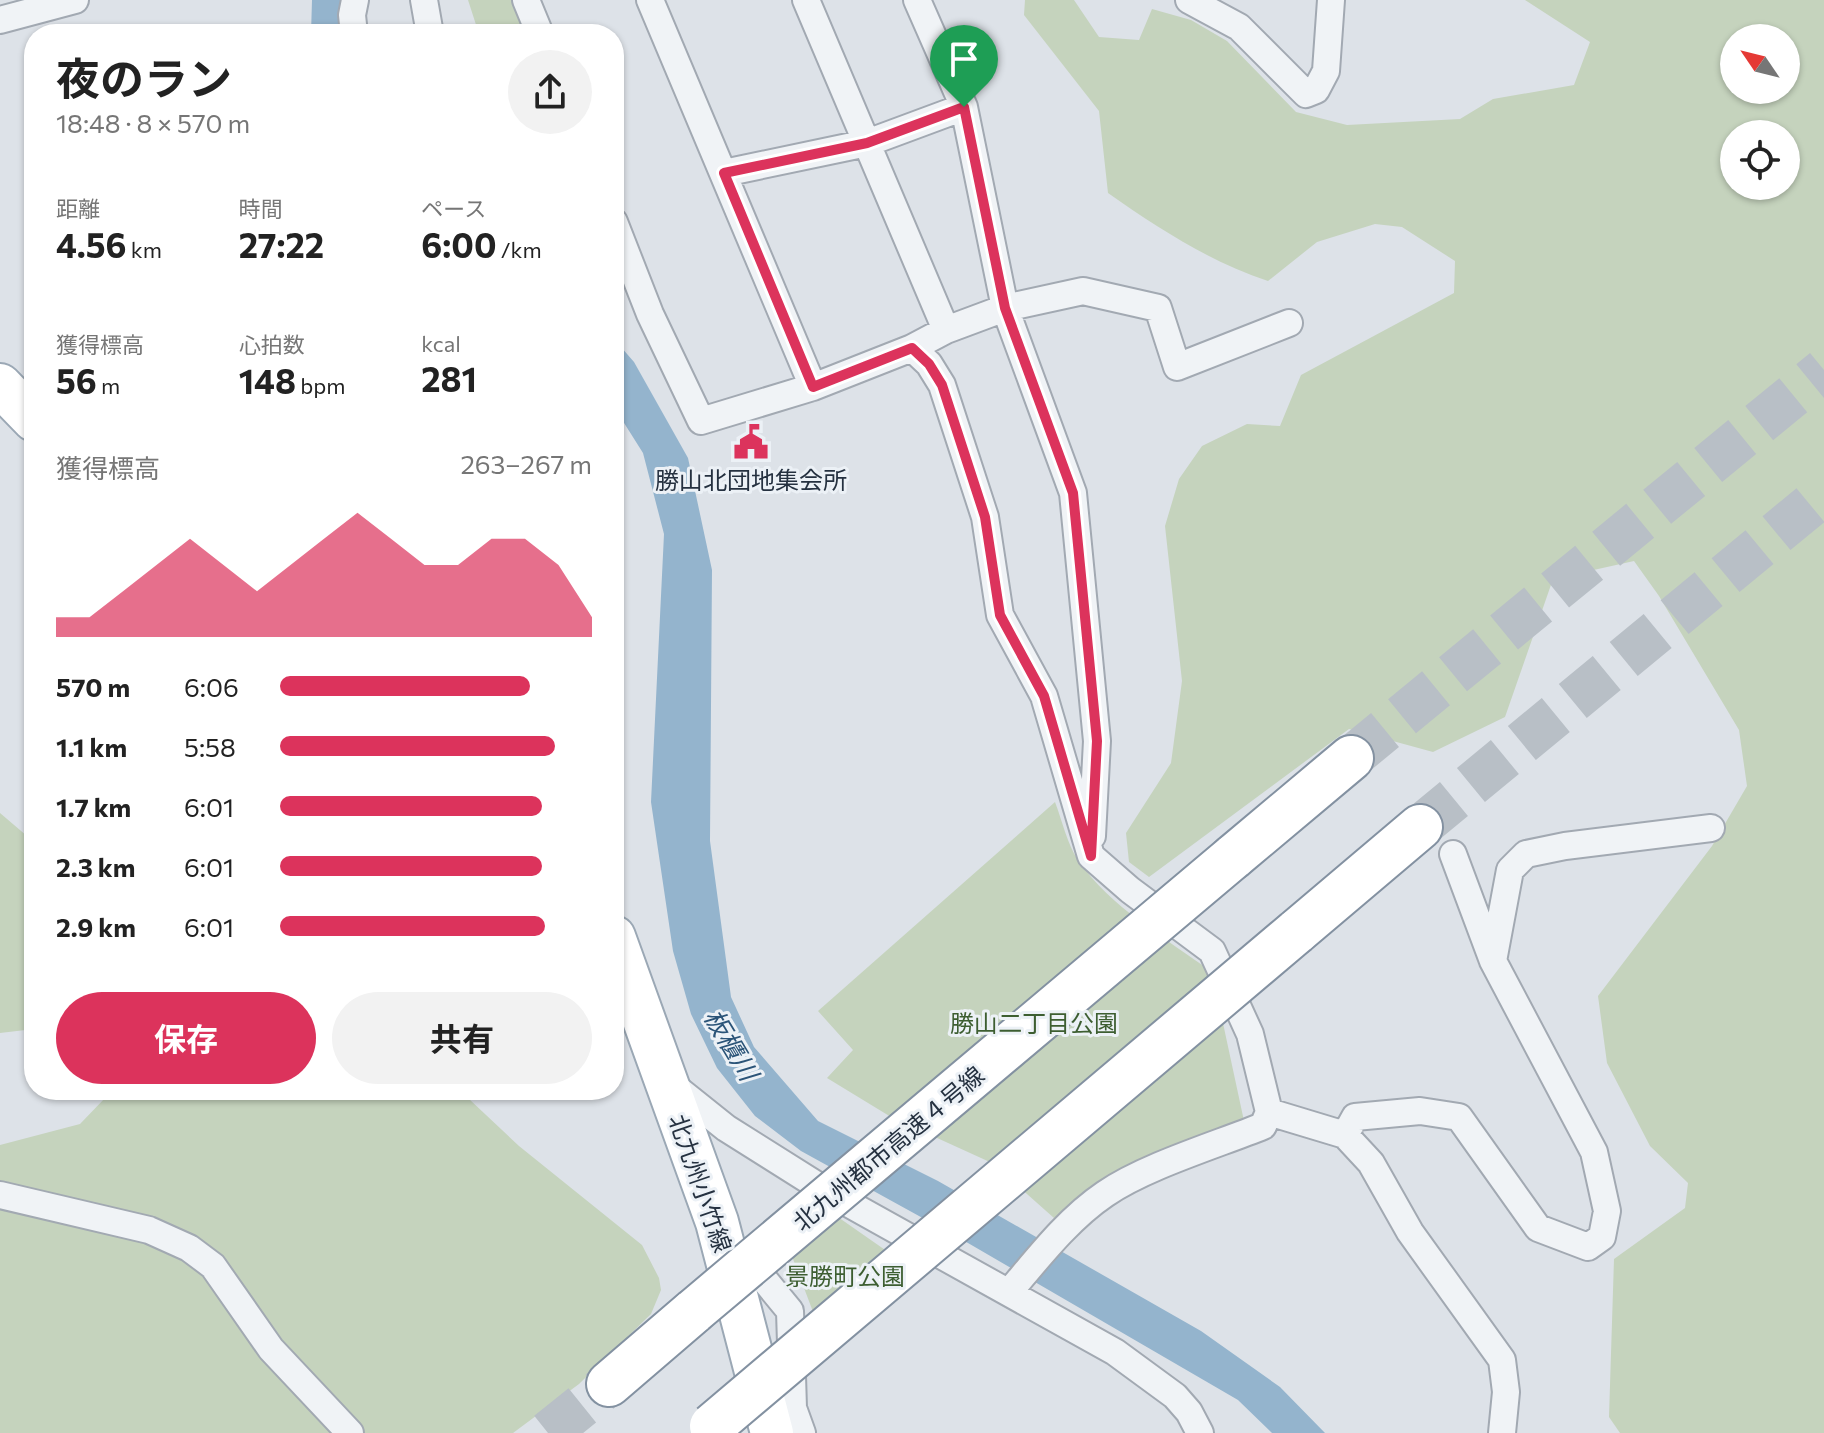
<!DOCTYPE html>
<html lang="ja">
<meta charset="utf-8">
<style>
body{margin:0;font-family:Commissioner,"Noto Sans JP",sans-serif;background:#f2f2f2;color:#222;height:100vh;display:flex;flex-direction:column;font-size:30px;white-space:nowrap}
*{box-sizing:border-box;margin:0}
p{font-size:26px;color:#767676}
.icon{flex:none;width:44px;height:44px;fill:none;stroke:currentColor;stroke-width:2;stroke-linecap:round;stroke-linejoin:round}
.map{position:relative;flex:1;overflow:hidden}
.details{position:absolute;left:24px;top:24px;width:600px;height:1076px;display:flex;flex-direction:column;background:#fff;border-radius:32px;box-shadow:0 2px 6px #0004}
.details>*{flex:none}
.needle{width:52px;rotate:305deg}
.fabs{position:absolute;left:1720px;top:24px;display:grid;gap:16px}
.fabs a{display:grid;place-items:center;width:80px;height:80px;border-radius:50%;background:#fff;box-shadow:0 2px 6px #0004;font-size:40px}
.pin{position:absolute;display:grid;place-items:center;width:68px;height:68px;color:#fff;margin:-82px -34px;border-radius:50% 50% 50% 0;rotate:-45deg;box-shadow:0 0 8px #0007}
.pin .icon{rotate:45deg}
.round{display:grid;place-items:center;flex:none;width:84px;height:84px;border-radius:42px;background:#f2f2f2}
.overview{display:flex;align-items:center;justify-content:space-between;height:136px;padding:0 32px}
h1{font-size:44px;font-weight:700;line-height:60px}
.metrics{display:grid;grid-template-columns:repeat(3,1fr);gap:12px;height:136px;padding:8px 32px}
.metrics div{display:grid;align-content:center}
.metrics b{font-size:34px;font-weight:700}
.metrics small{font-size:22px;font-weight:400}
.metrics p{font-size:22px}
.chart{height:224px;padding:16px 32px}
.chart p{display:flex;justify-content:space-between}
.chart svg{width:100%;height:144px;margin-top:8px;fill:#dc335c;opacity:.7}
.cta{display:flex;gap:16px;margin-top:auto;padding:16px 32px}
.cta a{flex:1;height:92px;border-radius:48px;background:#dc335c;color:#fff;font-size:32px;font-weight:700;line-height:92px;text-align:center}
.cta a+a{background:#f2f2f2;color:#222}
ul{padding:0 32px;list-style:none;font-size:26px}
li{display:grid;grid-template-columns:128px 96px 1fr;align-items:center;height:60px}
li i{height:20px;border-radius:10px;background:#dc335c}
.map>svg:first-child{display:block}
.green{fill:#c5d3bd;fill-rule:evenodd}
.water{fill:#94b4cd}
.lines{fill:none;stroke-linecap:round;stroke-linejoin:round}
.highway-tunnel{stroke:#b8bfc6;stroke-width:44;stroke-dasharray:44 22;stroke-linecap:butt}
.street-casing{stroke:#a2a9b2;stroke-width:30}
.primary-casing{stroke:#9ba8b5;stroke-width:46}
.highway-casing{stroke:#8391a1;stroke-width:48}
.street{stroke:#f0f3f6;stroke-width:26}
.primary{stroke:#fff;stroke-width:42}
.highway{stroke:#fff;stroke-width:44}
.highway-bridge-casing{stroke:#8391a1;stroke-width:48;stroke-linecap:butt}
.highway-bridge{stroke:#fff;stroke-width:44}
.route-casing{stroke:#fff;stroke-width:16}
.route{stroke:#dc335c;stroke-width:10}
.labels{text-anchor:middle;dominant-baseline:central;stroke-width:6;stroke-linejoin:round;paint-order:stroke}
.poi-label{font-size:24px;fill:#253140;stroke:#ecf1f6}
.park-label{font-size:24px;fill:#3d5e31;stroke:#ecf1f6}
.street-label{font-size:24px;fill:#253140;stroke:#ecf1f6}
.water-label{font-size:26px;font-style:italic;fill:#2b5478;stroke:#ecf1f6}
</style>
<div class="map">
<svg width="1824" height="1433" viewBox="0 0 1824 1433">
<rect width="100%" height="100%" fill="#dde2e8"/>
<!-- green -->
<path class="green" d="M468 0H515L528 34H479Z
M1025 0H1074L1099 37 1139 40 1152 9 1191 20 1227 41 1296 112 1347 125 1460 119 1493 99 1574 85 1590 42 1525 0H1824V1433H1620L1609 1417 1614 1259 1685 1208 1688 1183 1650 1146 1607 1063 1598 996 1712 846 1747 786 1739 730 1659 596 1634 561 1553 579 1505 717 1433 752 1349 729 1149 877 1129 862 1126 833 1171 763 1182 681 1165 526 1179 479 1202 446 1247 424 1280 426 1301 375 1454 293 1455 261 1402 227 1375 224 1317 242 1268 281C1210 262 1158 228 1108 193L1099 111 1024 15ZM1734 38H1786V90H1734ZM1734 134H1786V186H1734Z
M1055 802C1062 820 1067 844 1078 860 1110 907 1167 939 1212 972L1244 1121 1240 1127 1054 1218 992 1163 891 1117 827 1078 853 1050 818 1011Z
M0 813 34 842V1029L0 1033Z
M105 1090H463L469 1099 519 1146 642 1245 659 1278 661 1290 651 1314 579 1384 513 1433H0V1145L80 1124 106 1097Z
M804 1189 835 1215 911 1268 829 1354 776 1214Z"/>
<!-- water -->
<path class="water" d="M312 0H344V34H311Z
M614 339 634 362 688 458 712 570 710 841 731 997 754 1047 818 1121 938 1181 1201 1331 1280 1387 1325 1433H1272L1238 1400 968 1243 801 1151 755 1116 717 1068 691 1014 673 951 651 802 664 534 643 453 614 407Z"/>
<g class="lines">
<!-- highway-tunnel -->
<path class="highway-tunnel" d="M1351 758 1824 370
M1420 827 1824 494
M548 1433 609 1384"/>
<!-- street casing -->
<g class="street-casing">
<path id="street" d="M424 0 430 34
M526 0 540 34
M650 0 813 387
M806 0 946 330
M917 0 964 107 1005 308 1073 493 1097 741 1092 836
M1189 0 1239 27 1306 94 1316 90 1326 71 1331 0
M0 20 75 0
M354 34 352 15 355 0
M724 173 867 143 964 107
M614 222 650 314 701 421 813 387 912 348 929 364 942 385 985 517 1000 615 1044 696 1091 856 1130 890 1212 951 1250 1034 1269 1112 1345 1135 1371 1163 1410 1232 1502 1360 1506 1392 1502 1433
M912 348 946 330 1005 308 1083 291 1158 308 1177 367 1289 323
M1493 961 1510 870 1526 854 1565 846 1711 828
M671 1084 726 1128 826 1191 1115 1352 1175 1396 1189 1412 1200 1433
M1345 1135 1355 1117 1420 1111 1459 1117 1538 1228 1588 1247 1602 1237 1607 1211 1594 1152 1493 961 1453 854
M0 1195 149 1230 189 1248 213 1266 271 1349 350 1433
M744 1255 790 1311 793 1408 802 1433
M1010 1291C1038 1258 1068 1219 1105 1194 1146 1166 1216 1145 1263 1126L1269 1112"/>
</g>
<!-- primary casing -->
<g class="primary-casing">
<path id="primary" d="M0 385 34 420
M614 937 717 1222 772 1433"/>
</g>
<!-- highway casing -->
<g class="highway-casing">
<path id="highway" d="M1233 857 1351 758
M1296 932 1420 827
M609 1384 694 1311"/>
</g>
<!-- street -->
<use href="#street" class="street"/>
<!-- primary -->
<use href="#primary" class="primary"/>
<!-- highway -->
<use href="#highway" class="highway"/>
<!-- highway-bridge casing -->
<g class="highway-bridge-casing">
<path id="highway-bridge" d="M694 1311 1233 857
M712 1426 1296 932"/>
</g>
<!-- highway-bridge -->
<use href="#highway-bridge" class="highway-bridge"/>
</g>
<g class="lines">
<!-- route casing -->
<g class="route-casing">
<path id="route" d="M964 107 1005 308 1073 493 1097 741 1091 856 1044 696 1000 615 985 517 942 385 929 364 912 348 813 387 724 173 867 143Z"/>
</g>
<!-- route -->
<use href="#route" class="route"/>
</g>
<!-- icons -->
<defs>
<g id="civic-bare" transform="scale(2.76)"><path d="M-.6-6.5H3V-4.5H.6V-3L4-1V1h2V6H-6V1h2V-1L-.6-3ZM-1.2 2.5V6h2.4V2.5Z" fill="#dc335c" stroke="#ecf1f6" stroke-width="2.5" paint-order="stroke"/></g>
</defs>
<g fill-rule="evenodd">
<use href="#civic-bare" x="751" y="442"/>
</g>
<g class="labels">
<!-- poi labels -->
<g class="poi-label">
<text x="751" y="479">勝山北団地集会所</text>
</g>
<!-- park labels -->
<g class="park-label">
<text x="1034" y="1022">勝山二丁目公園</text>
<text x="845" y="1275">景勝町公園</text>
</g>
<!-- street labels -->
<g class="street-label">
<text transform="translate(888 1148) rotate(-40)">北九州都市高速４号線</text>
<text transform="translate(701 1183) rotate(71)">北九州小竹線</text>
</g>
<!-- water labels -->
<g class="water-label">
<text transform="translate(732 1044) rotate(59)">板櫃川</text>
</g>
</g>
</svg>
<div class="fabs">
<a><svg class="needle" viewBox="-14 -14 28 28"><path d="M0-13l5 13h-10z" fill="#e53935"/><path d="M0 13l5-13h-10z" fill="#767676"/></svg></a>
<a><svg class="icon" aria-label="locate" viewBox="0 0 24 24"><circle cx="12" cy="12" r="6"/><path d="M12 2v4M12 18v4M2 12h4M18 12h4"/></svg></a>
</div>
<div class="pin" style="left:964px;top:107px;background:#1e9e55"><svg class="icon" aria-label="arrive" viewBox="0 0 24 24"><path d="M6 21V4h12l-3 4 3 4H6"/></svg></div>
<section class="details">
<div class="overview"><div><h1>夜のラン</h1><p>18:48 · 8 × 570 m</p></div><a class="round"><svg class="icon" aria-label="share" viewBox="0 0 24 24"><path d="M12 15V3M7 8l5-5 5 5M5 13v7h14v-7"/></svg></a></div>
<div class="metrics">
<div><p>距離</p><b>4.56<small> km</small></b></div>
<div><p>時間</p><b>27:22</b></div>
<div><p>ペース</p><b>6:00<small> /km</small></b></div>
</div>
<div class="metrics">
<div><p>獲得標高</p><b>56<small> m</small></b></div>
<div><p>心拍数</p><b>148<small> bpm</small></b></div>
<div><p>kcal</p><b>281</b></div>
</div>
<div class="chart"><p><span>獲得標高</span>263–267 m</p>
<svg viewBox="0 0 160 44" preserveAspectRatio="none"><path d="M0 44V38L10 38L20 30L30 22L40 14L50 22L60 30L70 22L80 14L90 6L100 14L110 22L120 22L130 14L140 14L150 22L160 38V44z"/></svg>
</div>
<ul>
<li><b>570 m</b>6:06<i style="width:80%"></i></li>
<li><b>1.1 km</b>5:58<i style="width:88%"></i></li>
<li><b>1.7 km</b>6:01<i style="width:84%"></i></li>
<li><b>2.3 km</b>6:01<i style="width:84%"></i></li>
<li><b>2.9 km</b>6:01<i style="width:85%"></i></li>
</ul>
<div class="cta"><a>保存</a><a>共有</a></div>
</section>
</div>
